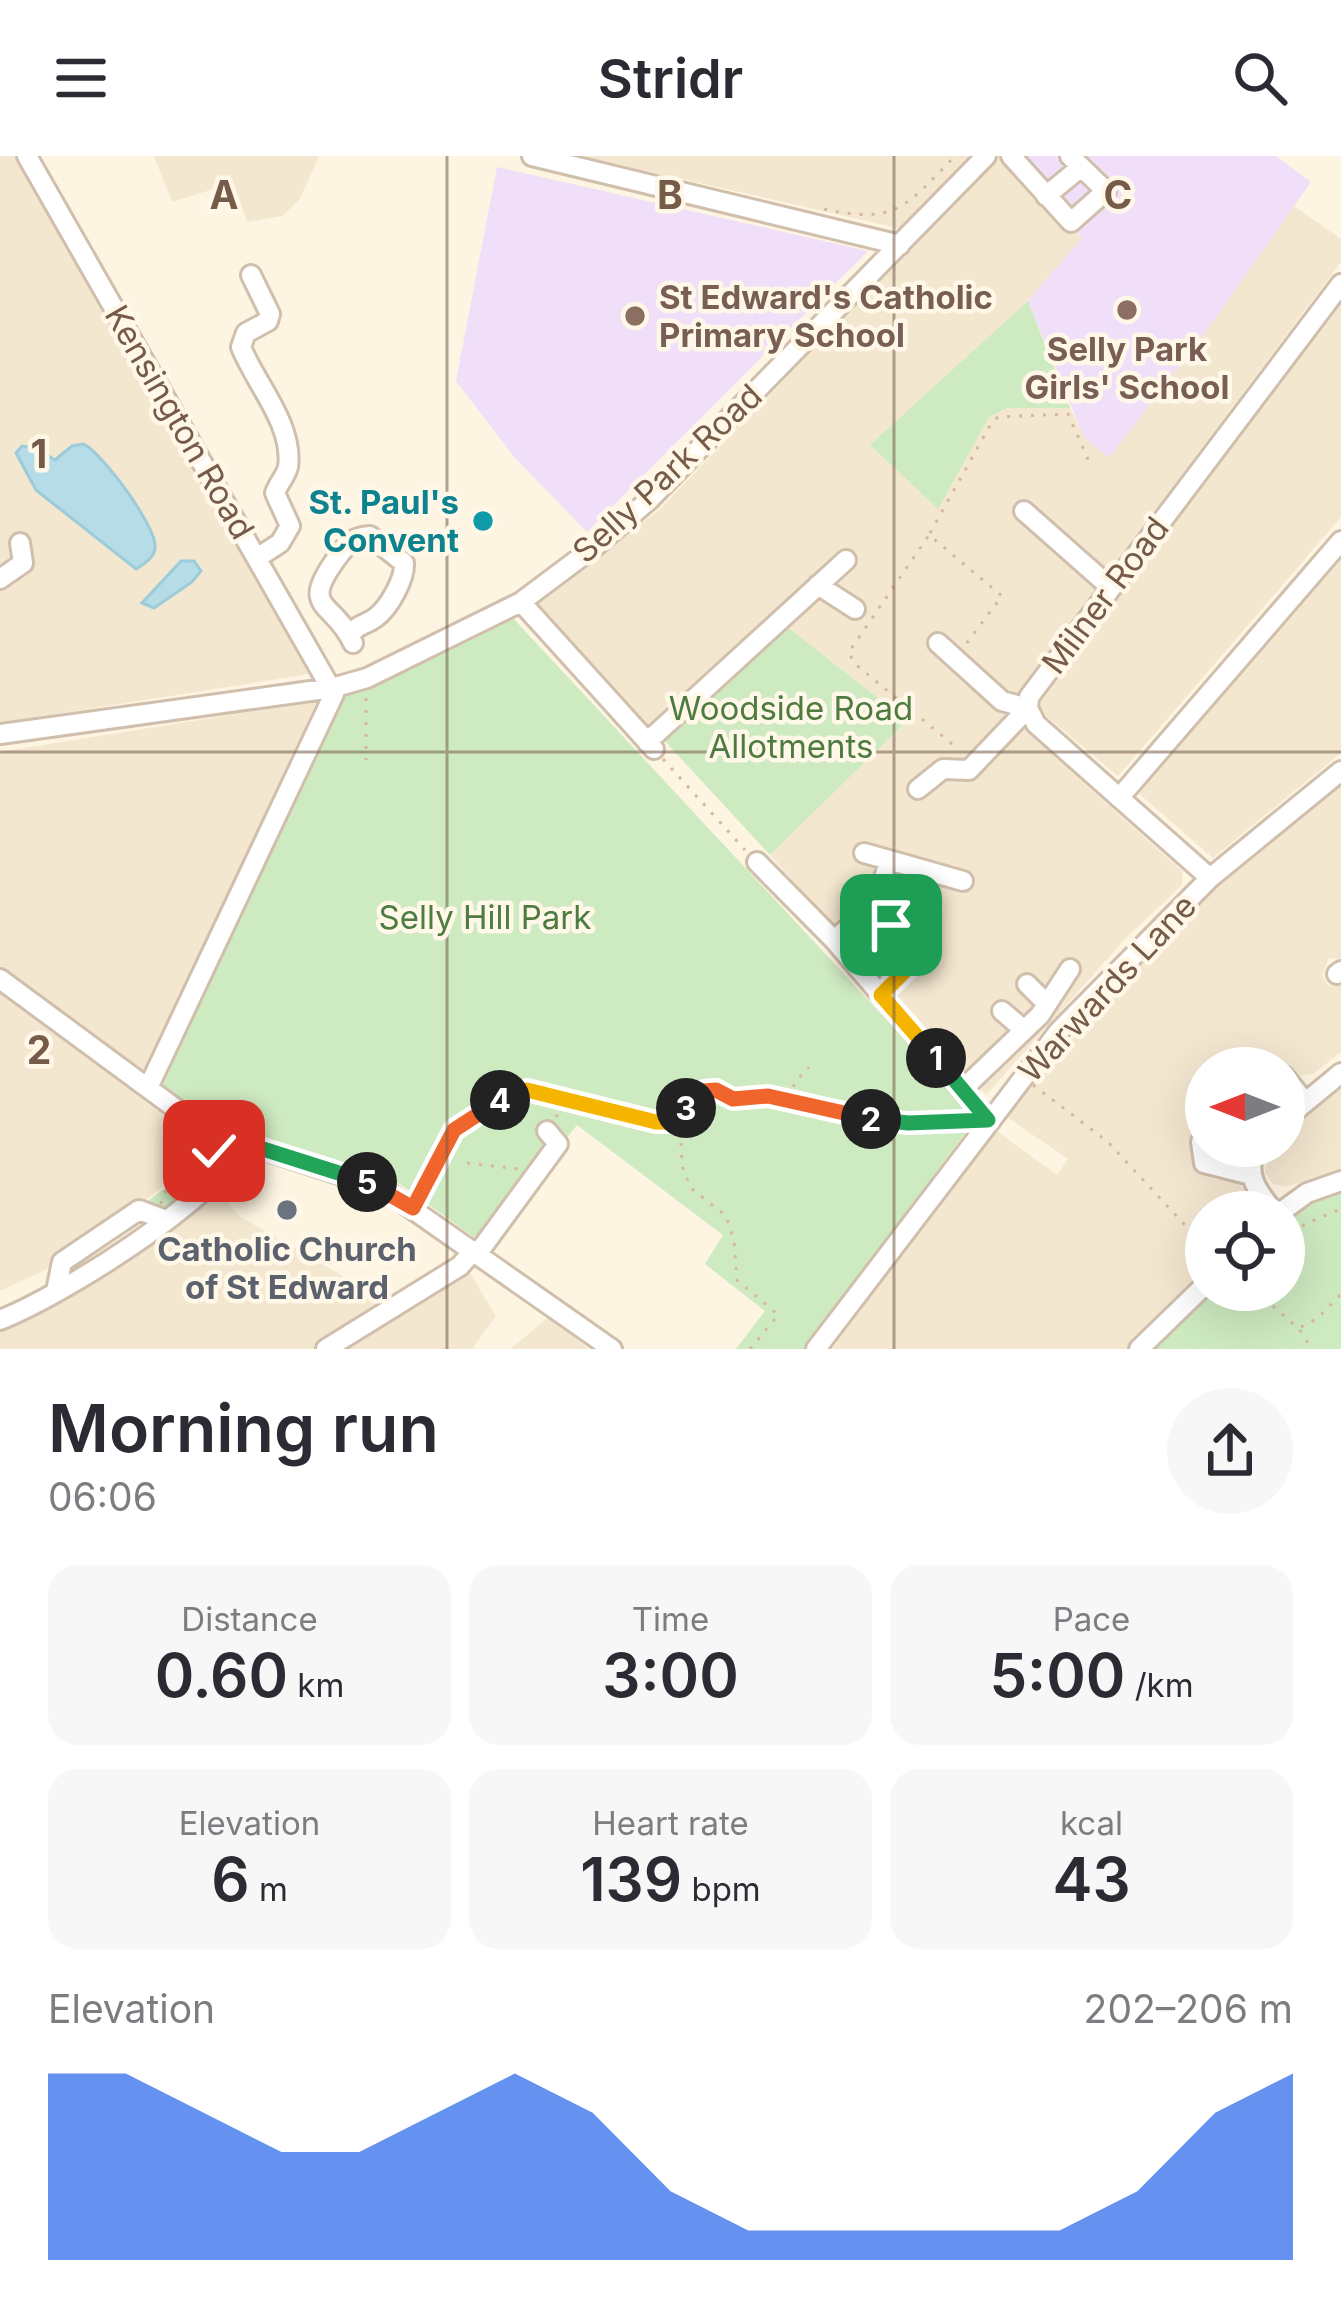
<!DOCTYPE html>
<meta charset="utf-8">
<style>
body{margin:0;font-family:Inter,sans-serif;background:#f7f7f7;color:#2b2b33;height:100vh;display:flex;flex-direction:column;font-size:45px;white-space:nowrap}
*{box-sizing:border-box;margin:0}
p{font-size:39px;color:#7c7c81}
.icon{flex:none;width:66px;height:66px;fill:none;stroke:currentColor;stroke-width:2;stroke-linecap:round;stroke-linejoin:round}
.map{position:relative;height:1193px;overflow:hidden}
.drawer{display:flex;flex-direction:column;background:#fff;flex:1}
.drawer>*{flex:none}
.needle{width:78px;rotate:270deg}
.buttons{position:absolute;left:1185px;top:891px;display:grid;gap:24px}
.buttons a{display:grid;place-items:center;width:120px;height:120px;border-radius:50%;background:#fff;box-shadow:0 12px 48px #0002;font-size:60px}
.pin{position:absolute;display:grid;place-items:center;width:102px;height:102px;color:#fff;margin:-51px;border-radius:24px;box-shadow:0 6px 18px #0006}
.km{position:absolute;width:60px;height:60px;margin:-30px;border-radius:50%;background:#222;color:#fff;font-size:33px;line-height:60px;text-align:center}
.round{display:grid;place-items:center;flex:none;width:126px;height:126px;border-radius:63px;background:#f7f7f7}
.summary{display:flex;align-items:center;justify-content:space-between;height:204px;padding:0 48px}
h1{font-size:66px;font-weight:600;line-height:90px}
.figures{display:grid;grid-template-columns:repeat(3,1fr);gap:18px;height:204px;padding:12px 48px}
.figures div{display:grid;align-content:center;border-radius:30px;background:#f7f7f7;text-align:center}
.figures b{font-size:60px;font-weight:600}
.figures small{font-size:33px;font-weight:400}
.figures p{font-size:33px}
.chart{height:336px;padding:24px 48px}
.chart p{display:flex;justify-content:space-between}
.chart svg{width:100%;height:216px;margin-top:12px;fill:#2563eb;opacity:.7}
header{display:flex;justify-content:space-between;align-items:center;height:156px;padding:0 48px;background:#fff;font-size:54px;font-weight:600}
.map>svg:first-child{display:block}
.residential{fill:#f4e7d0}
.education{fill:#f1dff9}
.green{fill:#ceeac1}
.water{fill:#b6dce7;stroke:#9ccbd9;stroke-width:3}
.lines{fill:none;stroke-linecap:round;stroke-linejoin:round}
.minor-casing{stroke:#d0bfac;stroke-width:24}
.path{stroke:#d7b89c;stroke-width:3;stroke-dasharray:3 9;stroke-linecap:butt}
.minor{stroke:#fff;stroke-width:18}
.split-1-casing{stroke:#fff;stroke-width:24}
.split-2-casing{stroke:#fff;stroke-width:24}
.split-3-casing{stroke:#fff;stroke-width:24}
.split-4-casing{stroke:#fff;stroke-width:24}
.split-5-casing{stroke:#fff;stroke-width:24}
.split-6-casing{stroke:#fff;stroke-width:24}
.split-1{stroke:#f5b400;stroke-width:15}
.split-2{stroke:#22a559;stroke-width:15}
.split-3{stroke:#f0652b;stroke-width:15}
.split-4{stroke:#f5b400;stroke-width:15}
.split-5{stroke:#f0652b;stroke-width:15}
.split-6{stroke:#22a559;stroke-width:15}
.grid{fill:none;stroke:#755b48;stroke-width:3;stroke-opacity:0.55}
.education-dot{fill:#8d6e63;stroke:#fff8e9;stroke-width:4.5}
.culture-dot{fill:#0f9aa8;stroke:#fff8e9;stroke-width:4.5}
.worship-dot{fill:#6b7280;stroke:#fff8e9;stroke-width:4.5}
.labels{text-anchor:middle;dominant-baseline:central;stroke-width:9;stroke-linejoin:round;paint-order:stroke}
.education-label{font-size:33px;font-weight:bold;fill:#785e54;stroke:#fff8e9;text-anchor:start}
.street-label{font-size:33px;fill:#755b48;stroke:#fff8e9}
.culture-label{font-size:33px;font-weight:bold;fill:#0d838f;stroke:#fff8e9;text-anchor:end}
.park-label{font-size:33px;fill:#4d7b40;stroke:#fff8e9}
.worship-label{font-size:33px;font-weight:bold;fill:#5b616d;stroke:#fff8e9}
.grid-label{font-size:39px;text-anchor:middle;font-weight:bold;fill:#755b48;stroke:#fff8e9;stroke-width:9;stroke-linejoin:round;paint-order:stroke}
</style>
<header><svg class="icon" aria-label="menu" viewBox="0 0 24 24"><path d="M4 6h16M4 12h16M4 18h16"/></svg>Stridr<svg class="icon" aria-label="search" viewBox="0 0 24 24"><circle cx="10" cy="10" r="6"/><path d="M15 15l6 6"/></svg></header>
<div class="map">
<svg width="1341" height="1193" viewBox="0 0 1341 1193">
<rect width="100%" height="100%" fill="#fdf4e2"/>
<!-- residential -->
<path class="residential" d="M0 0H15L309 518 0 567Z
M154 0H319L300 43 282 60 247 66 233 27 172 46Z
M581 0H1004L1082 82 1028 145 871 290 937 352 989 261 1007 252H1070L1085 281 1109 301 1294 50 1341 83V106L1109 415 1129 429 1341 143V361L1118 620 1045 559 1029 578 1182 715V729L1125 783 986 939 770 699 907 565 785 469 653 575 533 448 659 354 924 78Z
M1341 398V597L1213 702 1136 635Z
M317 545 145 915 0 811V596Z
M1341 626V803L1329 802 1322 819 1328 829 1341 830V896L1313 918 1299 919 1272 901H1261L1246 912H1206V954L1192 994 1194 1008 1201 1017 1216 1024 1235 1025 1248 1035 1249 1052V1056H1206V1118L1127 1193H832L994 973 1057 1019 1068 1003 1004 959 1189 754Z
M0 835 211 996 58 1108 0 1135Z
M1341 929V1014L1286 1031 1273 1028 1265 1016 1271 990H1284V976Z
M216 1033 239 1060 377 1140 389 1166 470 1117 496 1160 472 1193H0V1171Z
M549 1161 588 1193H510Z"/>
<!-- education -->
<path class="education" d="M1004 0H1276L1311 26 1214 164 1109 302 1084 281 1028 145 1082 82Z
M497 11 868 95 587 376 515 302 456 225Z"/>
<!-- green -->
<path class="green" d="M1028 145 1070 252H1007L989 261 938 353 870 289Z
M511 460 977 961 805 1193H736L765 1155 705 1108 723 1079 577 969 482 1087 400 1028 208 965 162 931 336 544Z
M785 469 907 565 770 699 663 583Z
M216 992 225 1000 166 1062 138 1053Z
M1341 1037V1193H1150L1209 1134H1284V1063L1319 1042Z"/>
<!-- water -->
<path class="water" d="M83 288C101 295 158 372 155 392 154 402 144 408 136 413L36 334 16 297 22 290 35 292 55 304 72 290Z
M181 405H194L201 415 192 426 154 452 142 447Z"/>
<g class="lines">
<!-- minor casing -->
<g class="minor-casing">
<path id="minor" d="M27 0 334 538 148 932
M532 0 900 89
M1011 0 1071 66 1106 35 1070 0
M1046 40 1081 11
M251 119 270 158 268 165 246 177 241 191C255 227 294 269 288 311 286 320 278 328 275 337L290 370 280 387 257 402
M1024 355 1110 431
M0 423 23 407 20 387
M818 429 855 453
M521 446 654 593
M350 480C358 467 364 470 375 462 389 452 405 423 404 407L370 380C354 381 349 386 339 399 297 455 333 443 353 487
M938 487 1002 545 1028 552
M0 578 332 532 367 522 521 446 597 389 649 344 986 0
M647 586 846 404
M918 633 943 613 969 614 1028 552
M1119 642 1341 385
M889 704 963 725
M757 706 834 784 988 964
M1210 722 1036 568 1028 552 1029 541 1341 128
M870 754 891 769 919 774 917 783
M834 784C867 756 879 747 889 704L864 697
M1337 818 1341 815
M0 823 206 975 382 1032 612 1193
M1027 828 1047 848
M1002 855 1024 874
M1284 920 1305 946
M963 933 1040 859 1070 813
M1284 964 1341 917
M1206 975 1201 986 1204 1007 1251 1019
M1257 990C1243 1017 1257 1035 1274 1056
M1281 1056 1307 1037 1341 1025
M478 1097 558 988 547 975
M56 1135 62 1106 139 1054 166 1064
M0 1164C63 1139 210 1047 243 989
M326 1193 460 1110 474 1094
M816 1193 1059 875 1210 722 1341 615
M1139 1193 1206 1128"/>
</g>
<!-- path -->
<path class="path" d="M824 53C897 69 906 50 955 0
M930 377 992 266 998 261 1068 258 1091 310
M366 542V604
M952 588 854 507 849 496 929 379 1002 440 963 492
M663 603 745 694
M923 761 934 731
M893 827 913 807 917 798
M1033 929 1108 986 1206 1092
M793 943 794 927 809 911
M556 961 567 944
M680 963 682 1010 691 1032 726 1060 734 1084 737 1124 778 1159 750 1193
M467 1007 519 1013
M419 1039 454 974 515 935 552 939 656 966H669L704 935 716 934 733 942 768 940 841 959 908 967 968 965
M161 1048 163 1038 214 995 213 992
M1284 1086 1305 1068 1341 1053
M1255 1134 1299 1173 1312 1193
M1301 1171 1318 1162 1341 1138"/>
<!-- minor -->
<use href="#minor" class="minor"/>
</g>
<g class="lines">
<!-- split-1 casing -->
<g class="split-1-casing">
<path id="split-1" d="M891 769 919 774 917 783 922 784 913 807 881 839 936 902"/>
</g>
<!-- split-2 casing -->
<g class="split-2-casing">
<path id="split-2" d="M871 963 908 967 988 964 936 902"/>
</g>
<!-- split-3 casing -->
<g class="split-3-casing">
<path id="split-3" d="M686 952 704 935 716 934 733 943 768 940 871 963"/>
</g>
<!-- split-4 casing -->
<g class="split-4-casing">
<path id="split-4" d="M500 944 527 934 656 966H669L686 952"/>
</g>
<!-- split-5 casing -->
<g class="split-5-casing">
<path id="split-5" d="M367 1026 413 1052 454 974 500 944"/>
</g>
<!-- split-6 casing -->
<g class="split-6-casing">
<path id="split-6" d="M214 995 206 975 367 1026"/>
</g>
<!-- split-1 -->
<use href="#split-1" class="split-1"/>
<!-- split-2 -->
<use href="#split-2" class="split-2"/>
<!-- split-3 -->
<use href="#split-3" class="split-3"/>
<!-- split-4 -->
<use href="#split-4" class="split-4"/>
<!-- split-5 -->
<use href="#split-5" class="split-5"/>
<!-- split-6 -->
<use href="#split-6" class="split-6"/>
</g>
<!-- grid -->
<path class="grid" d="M447 0V1193M894 0V1193M0 596H1341"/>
<!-- markers -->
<g class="education-dot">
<circle cx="1127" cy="154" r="12"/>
<circle cx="635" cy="160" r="12"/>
</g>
<circle class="culture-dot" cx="483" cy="365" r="12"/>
<circle class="worship-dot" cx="287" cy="1054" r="12"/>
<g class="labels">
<!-- education labels -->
<g class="education-label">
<text x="659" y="141">St Edward's Catholic<tspan x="659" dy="38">Primary School</tspan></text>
<text x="1127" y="193" text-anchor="middle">Selly Park<tspan x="1127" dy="38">Girls' School</tspan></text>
</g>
<!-- street labels -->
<g class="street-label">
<text transform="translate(180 266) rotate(60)">Kensington Road</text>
<text transform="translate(667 317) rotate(-43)">Selly Park Road</text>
<text transform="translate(1105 439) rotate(-53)">Milner Road</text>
<text transform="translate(1107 832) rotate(-47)">Warwards Lane</text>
</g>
<!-- culture labels -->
<g class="culture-label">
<text x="459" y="346">St. Paul's<tspan x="459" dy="38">Convent</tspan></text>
</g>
<!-- park labels -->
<g class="park-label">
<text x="791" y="552">Woodside Road<tspan x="791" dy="38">Allotments</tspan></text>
<text x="485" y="761">Selly Hill Park</text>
</g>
<!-- worship labels -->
<g class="worship-label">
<text x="287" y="1093">Catholic Church<tspan x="287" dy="38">of St Edward</tspan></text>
</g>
</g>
<g class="grid-label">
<text x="224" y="53">A</text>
<text x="670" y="53">B</text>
<text x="1118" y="53">C</text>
<text x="39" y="312">1</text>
<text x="39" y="908">2</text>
</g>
</svg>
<div class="buttons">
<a><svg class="needle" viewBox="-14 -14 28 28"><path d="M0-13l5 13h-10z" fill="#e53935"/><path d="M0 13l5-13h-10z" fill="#7c7c81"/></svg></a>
<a><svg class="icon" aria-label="locate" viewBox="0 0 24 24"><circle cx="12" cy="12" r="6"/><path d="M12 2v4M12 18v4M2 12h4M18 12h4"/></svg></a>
</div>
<div class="pin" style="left:891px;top:769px;background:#1e9e55"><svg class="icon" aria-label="arrive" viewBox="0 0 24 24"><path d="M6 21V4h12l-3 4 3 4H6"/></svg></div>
<div class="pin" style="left:214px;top:995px;background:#d93025"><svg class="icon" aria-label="check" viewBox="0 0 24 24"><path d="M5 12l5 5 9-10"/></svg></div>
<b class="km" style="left:936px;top:902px">1</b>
<b class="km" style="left:871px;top:963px">2</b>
<b class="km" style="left:686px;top:952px">3</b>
<b class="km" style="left:500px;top:944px">4</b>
<b class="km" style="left:367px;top:1026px">5</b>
</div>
<section class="drawer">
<div class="summary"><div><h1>Morning run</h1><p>06:06</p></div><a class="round"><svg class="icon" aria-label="share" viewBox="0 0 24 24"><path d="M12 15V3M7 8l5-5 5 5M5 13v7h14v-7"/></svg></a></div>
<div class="figures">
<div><p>Distance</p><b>0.60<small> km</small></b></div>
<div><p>Time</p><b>3:00</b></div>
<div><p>Pace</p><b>5:00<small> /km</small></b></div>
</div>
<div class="figures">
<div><p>Elevation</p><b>6<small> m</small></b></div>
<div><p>Heart rate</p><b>139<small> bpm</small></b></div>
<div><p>kcal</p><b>43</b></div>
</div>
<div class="chart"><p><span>Elevation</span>202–206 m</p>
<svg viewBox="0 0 160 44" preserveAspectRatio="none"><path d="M0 44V6L10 6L20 14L30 22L40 22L50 14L60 6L70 14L80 30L90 38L100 38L110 38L120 38L130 38L140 30L150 14L160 6V44z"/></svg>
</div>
</section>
